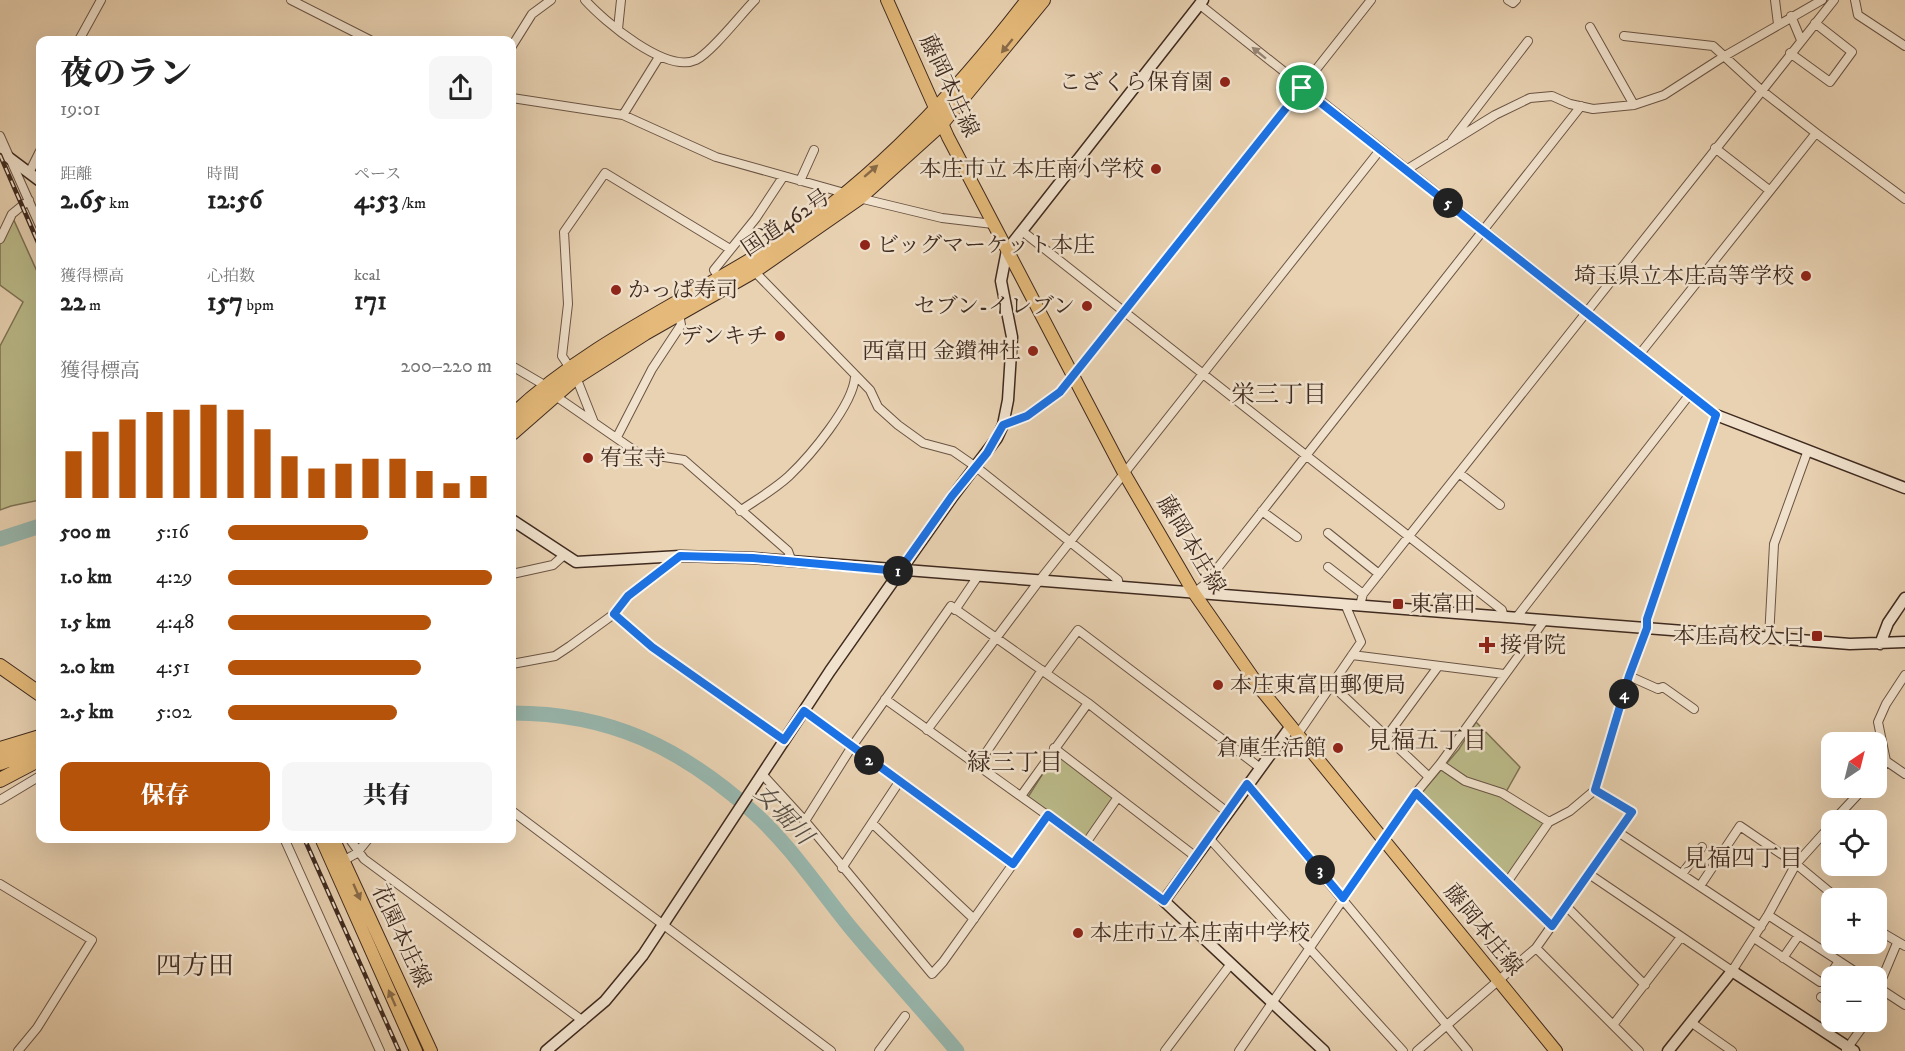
<!DOCTYPE html>
<html lang="ja">
<meta charset="utf-8">
<style>
body{margin:0;font-family:"IM FELL DW Pica","Noto Serif JP",serif;background:#f6f6f6;color:#222;height:100vh;display:flex;flex-direction:column;font-size:22px;white-space:nowrap}
*{box-sizing:border-box;margin:0}
p{font-size:20px;color:#767676}
.icon{flex:none;width:33px;height:33px;fill:none;stroke:currentColor;stroke-width:2;stroke-linecap:round;stroke-linejoin:round}
.map{position:relative;flex:1;overflow:hidden}
.sheet{position:absolute;left:36px;top:36px;width:480px;height:807px;display:flex;flex-direction:column;background:#fff;border-radius:12px;box-shadow:0 6px 24px #0002}
.sheet>*{flex:none}
.needle{width:39px;rotate:35deg}
.tools{position:absolute;left:1821px;top:732px;display:grid;gap:12px}
.tools a{display:grid;place-items:center;width:66px;height:66px;border-radius:12px;background:#fff;box-shadow:0 6px 24px #0002;font-size:30px}
.pin{position:absolute;display:grid;place-items:center;width:51px;height:51px;color:#fff;margin:-26px;border:3px solid #fff;border-radius:50%;box-shadow:0 2px 6px #0007}
.km{position:absolute;width:30px;height:30px;margin:-15px;border-radius:50%;background:#222;color:#fff;font-size:16px;line-height:30px;text-align:center}
.round{display:grid;place-items:center;flex:none;width:63px;height:63px;border-radius:12px;background:#f6f6f6}
.headline{display:flex;align-items:center;justify-content:space-between;height:102px;padding:0 24px}
h1{font-size:33px;font-weight:800;line-height:45px}
.stats{display:grid;grid-template-columns:repeat(3,1fr);gap:9px;height:102px;padding:6px 24px}
.stats div{display:grid;align-content:center}
.stats b{font-size:26px;font-weight:800}
.stats small{font-size:16px;font-weight:400}
.stats p{font-size:16px}
.chart{height:168px;padding:12px 24px}
.chart p{display:flex;justify-content:space-between}
.chart svg{width:100%;height:108px;margin-top:6px;stroke:#b45309;stroke-width:6}
.cta{display:flex;gap:12px;margin-top:auto;padding:12px 24px}
.cta a{flex:1;height:69px;border-radius:12px;background:#b45309;color:#fff;font-size:24px;font-weight:800;line-height:69px;text-align:center}
.cta a+a{background:#f6f6f6;color:#222}
ul{padding:0 24px;list-style:none;font-size:20px}
li{display:grid;grid-template-columns:96px 72px 1fr;align-items:center;height:45px}
li i{height:15px;border-radius:8px;background:#b45309}
.map>svg:first-child{display:block}
.green{fill:#bbba89;stroke:#7d7254;stroke-width:1.5}
.lines{fill:none;stroke-linecap:round;stroke-linejoin:round}
.river{stroke:#97b7ae;stroke-width:15}
.street-casing{stroke:#6a5444;stroke-width:10}
.secondary-casing{stroke:#3f2a1f;stroke-width:13}
.primary-casing{stroke:#3f2a1f;stroke-width:14}
.highway-casing{stroke:#3f2a1f;stroke-width:16}
.street{stroke:#f1e2cd;stroke-width:8}
.secondary{stroke:#f1e2cd;stroke-width:10}
.primary{stroke:#e4b979;stroke-width:12}
.highway{stroke:#e4b979;stroke-width:14}
.rail-casing{stroke:#3f2a1f;stroke-width:4.5}
.rail{stroke:#f1e2cd;stroke-width:2;stroke-dasharray:7;stroke-linecap:butt}
.oneway{fill:#896a48}
.oneway2{fill:#988676}
.route-casing{stroke:#fff;stroke-width:12}
.route{stroke:#1a73e8;stroke-width:8}
.poi-dot{fill:#8f2418;stroke:#f1e2cd;stroke-width:2}
.labels{text-anchor:middle;dominant-baseline:central;stroke-width:5;stroke-linejoin:round;paint-order:stroke}
.poi-label{font-size:22px;fill:#3f2a1f;stroke:#f1e2cd;text-anchor:end}
.street-label{font-size:22px;fill:#3f2a1f;stroke:#f1e2cd}
.neighbourhood-label{font-size:24px;fill:#3f2a1f;stroke:#f1e2cd}
.water-label{font-size:24px;font-style:italic;fill:#554d43;stroke:#f1e2cd}
.quarter-label{font-size:26px;fill:#3f2a1f;stroke:#f1e2cd}
</style>
<div class="map">
<svg width="1905" height="1051" viewBox="0 0 1905 1051">
<rect width="100%" height="100%" fill="#e9d2b2"/>
<filter id="stains"><feTurbulence type="fractalNoise" baseFrequency=".00333" numOctaves="4"/><feColorMatrix values="0 0 0 0 .2 0 0 0 0 .09 0 0 0 0 .02 0 0 0 .5 -.17"/></filter>
<radialGradient id="worn" r=".72"><stop offset=".6" stop-color="#630" stop-opacity="0"/><stop offset="1" stop-color="#630" stop-opacity=".3"/></radialGradient>
<!-- green -->
<path class="green" d="M12 216 40 278V500L11 506 0 510V346L23 302 0 285V244Z
M1476 722 1520 767 1506 792 1543 821 1544 824 1508 877 1424 795 1423 791 1459 749Z
M1054 756H1058L1112 796V800L1088 836 1084 837 1028 797Z"/>
<g class="lines">
<!-- river -->
<path class="river" d="M0 539 40 526
M512 713C610 713 680 747 753 812 790 845 819 889 850 927 885 969 922 1009 957 1051"/>
<!-- street casing -->
<g class="street-casing">
<path id="street" d="M291 0 370 40
M585 0C604 21 666 74 696 60 712 52 741 14 755 0
M1508 0 1513 3 1516 0
M1775 0 1778 24
M1855 0 1858 15 1905 46
M1199 4 1716 415 1647 619V628L1629 676 1595 790 1570 811 1549 822 1508 881
M1791 16 1801 40
M1590 27 1634 105
M618 29 621 0
M1624 36 1713 46 1761 90 1816 133 1639 355
M79 40 101 0
M512 46 532 14 551 0
M1790 53 1830 82 1852 52 1815 23
M512 98 623 115 716 157 848 194
M623 115 659 57
M1816 133 1905 199
M0 136 40 226
M1452 140 1528 41
M1715 148 1769 190
M1406 170 1495 115 1530 98 1552 96 1570 104 1593 109 1634 105 1664 95 1723 57 1822 0
M29 173 40 151
M800 181 814 150
M859 198 942 218 993 224
M1022 231 1502 610 1504 617
M0 239 12 214 29 200
M754 271 870 390 878 407 898 425 923 443 953 451 976 467 1118 580 1119 587
M720 279 714 270 756 218 783 177
M512 366 546 386
M570 368 562 356 568 304 564 232 605 173 730 249
M576 377 593 420
M554 395 638 453 684 460 788 551 792 562
M1003 425 1027 416 1061 392 1371 0
M617 437 652 369 681 325 679 314
M1459 473 1500 505
M740 511C756 500 775 489 789 476 810 456 853 405 855 377
M1262 511 1297 537
M1328 533 1379 574
M1328 567 1363 594
M512 574 553 565 563 556
M1194 593 1205 584 1581 106
M1360 605 1363 594 1834 0
M955 610 978 576
M614 614 652 647 784 740
M1516 618 1690 394
M1769 638 1774 544 1808 450
M1352 655 1504 674
M512 664 555 656 570 646 614 614 628 596 678 557
M1046 673 1078 630 1259 767
M1629 676 1658 689 1663 687 1694 709
M1332 685 1428 776
M885 699 1086 843 1164 901
M804 711 1013 864
M927 730 1039 581 1380 150
M1298 734 1361 642 1345 604
M1387 736 1437 668
M1054 748 1196 857
M1886 761 1905 774
M1440 764 1465 781 1502 793 1549 822
M977 766 1042 670
M762 774 805 821 932 974 943 962 1048 815
M1876 775 1886 761 1878 722 1886 704 1905 675
M1247 784 1468 1051
M1416 793 1552 926
M1021 796 1088 703
M0 800 40 776
M512 811 831 1051
M1834 820 1864 788
M805 821 851 748 951 606 1088 703 1227 812
M872 823 974 919
M1618 832 1761 927
M284 838 380 1051
M349 838 364 859 583 1021
M1209 838 1403 1051
M1086 843 1118 797
M343 861 357 853 369 838
M842 868 899 782
M1589 874 1732 971 1768 915 1796 864 1832 824
M1682 874 1702 847
M0 884 92 940 37 1028 18 1051
M1700 886 1740 826 1796 864 1837 898
M1566 906 1645 985
M1768 915 1862 976
M1876 929 1905 946
M1754 938 1820 982 1827 980 1839 961
M1536 948 1639 1051
M1783 958 1799 935
M1876 986 1905 1005
M1876 993 1897 943
M1821 997 1832 1004
M1692 1023 1732 1051
M1613 1025 1681 937
M1846 1050 1866 1022
M879 1051 905 1016
M1165 1051 1230 965
M1239 1051 1416 793 1440 764 1544 621
M1417 1051 1536 948 1632 812 1595 790"/>
</g>
<!-- secondary casing -->
<g class="secondary-casing">
<path id="secondary" d="M0 151 40 181
M1716 415 1905 488
M512 520 576 562 680 556 753 558 1850 644 1905 642
M1880 644 1888 623 1905 598
M1291 726 1164 901 1324 1051
M546 1051 605 1001 643 955 830 671 953 496 997 438 1003 425 1008 400 1012 337 1001 281 1007 250 1203 0
M1668 1051 1732 971 1854 1051"/>
</g>
<!-- primary casing -->
<g class="primary-casing">
<path id="primary" d="M887 0 948 137 1124 473 1194 593 1263 692 1556 1051
M321 838 416 1051
M333 838 431 1051"/>
</g>
<!-- highway casing -->
<g class="highway-casing">
<path id="highway" d="M512 416C590 342 692 299 782 241 878 178 958 91 1028 0
M512 433 576 377 645 333 754 271 859 198 941 124 1043 0
M0 666 40 694
M0 749 40 737
M0 763 40 748
M0 780 40 759"/>
</g>
<!-- street -->
<use href="#street" class="street"/>
<!-- secondary -->
<use href="#secondary" class="secondary"/>
<!-- primary -->
<use href="#primary" class="primary"/>
<!-- highway -->
<use href="#highway" class="highway"/>
<!-- rail casing -->
<g class="rail-casing">
<path id="rail" d="M0 155 40 247
M304 838 399 1051"/>
</g>
<!-- rail -->
<use href="#rail" class="rail"/>
</g>
<!-- one-way arrows -->
<defs><path id="oneway-solid" d="M-6-.8H1V-3.2L6.5 0L1 3.2V.8H-6Z" transform="scale(1.5)"/></defs>
<g class="oneway">
<use href="#oneway-solid" transform="translate(1007 46) rotate(129)"/>
<use href="#oneway-solid" transform="translate(871 171) rotate(-41)"/>
<use href="#oneway-solid" transform="translate(357 892) rotate(66)"/>
<use href="#oneway-solid" transform="translate(392 998) rotate(-114)"/>
</g>
<use class="oneway2" href="#oneway-solid" transform="translate(1259 53) rotate(-141)"/>
<g class="lines">
<!-- route casing -->
<g class="route-casing">
<path id="route" d="M1302 88 1716 415 1647 619V628L1629 676 1595 790 1632 812 1552 926 1416 793 1343 898 1247 784 1164 901 1048 815 1013 864 804 711 784 740 652 647 614 614 628 596 680 556 753 558 899 571 952 496 987 453 1003 425 1027 416 1060 392Z"/>
</g>
<!-- route -->
<use href="#route" class="route"/>
</g>
<!-- markers -->
<g class="poi-dot">
<circle cx="1225" cy="82" r="6"/>
<circle cx="1156" cy="169" r="6"/>
<circle cx="865" cy="245" r="6"/>
<circle cx="1806" cy="276" r="6"/>
<circle cx="616" cy="290" r="6"/>
<circle cx="1087" cy="306" r="6"/>
<circle cx="780" cy="336" r="6"/>
<circle cx="1033" cy="351" r="6"/>
<circle cx="588" cy="458" r="6"/>
<rect x="1392" y="598" width="12" height="12" rx="3"/>
<rect x="1811" y="630" width="12" height="12" rx="3"/>
<path d="M1484 636h6v6h6v6h-6v6h-6v-6h-6v-6h6z"/>
<circle cx="1218" cy="685" r="6"/>
<circle cx="1338" cy="748" r="6"/>
<circle cx="1078" cy="933" r="6"/>
</g>
<g class="labels">
<!-- poi labels -->
<g class="poi-label">
<text x="1213" y="82">こざくら保育園</text>
<text x="1144" y="169">本庄市立 本庄南小学校</text>
<text x="877" y="245" text-anchor="start">ビッグマーケット本庄</text>
<text x="1794" y="276">埼玉県立本庄高等学校</text>
<text x="628" y="290" text-anchor="start">かっぱ寿司</text>
<text x="1075" y="306">セブン-イレブン</text>
<text x="768" y="336">デンキチ</text>
<text x="1021" y="351">西富田 金鑚神社</text>
<text x="600" y="458" text-anchor="start">宥宝寺</text>
<text x="1410" y="604" text-anchor="start">東富田</text>
<text x="1805" y="636">本庄高校入口</text>
<text x="1500" y="645" text-anchor="start">接骨院</text>
<text x="1230" y="685" text-anchor="start">本庄東富田郵便局</text>
<text x="1326" y="748">倉庫生活館</text>
<text x="1090" y="933" text-anchor="start">本庄市立本庄南中学校</text>
</g>
<!-- street labels -->
<g class="street-label">
<text transform="translate(949 86) rotate(65)">藤岡本庄線</text>
<text transform="translate(786 223) rotate(-34)">国道462号</text>
<text transform="translate(1191 545) rotate(59)">藤岡本庄線</text>
<text transform="translate(1483 930) rotate(51)">藤岡本庄線</text>
<text transform="translate(401 936) rotate(65)">花園本庄線</text>
</g>
<!-- neighbourhood labels -->
<g class="neighbourhood-label">
<text x="1279" y="395">栄三丁目</text>
<text x="1427" y="741">見福五丁目</text>
<text x="1015" y="763">緑三丁目</text>
<text x="1743" y="859">見福四丁目</text>
</g>
<!-- water labels -->
<g class="water-label">
<text transform="translate(783 815) rotate(46)">女堀川</text>
</g>
<!-- quarter labels -->
<g class="quarter-label">
<text x="195" y="966">四方田</text>
</g>
</g>
<rect width="100%" height="100%" filter="url(#stains)"/>
<rect width="100%" height="100%" fill="url(#worn)"/>
</svg>
<div class="tools">
<a><svg class="needle" viewBox="-14 -14 28 28"><path d="M0-13l5 13h-10z" fill="#e53935"/><path d="M0 13l5-13h-10z" fill="#767676"/></svg></a>
<a><svg class="icon" aria-label="locate" viewBox="0 0 24 24"><circle cx="12" cy="12" r="6"/><path d="M12 2v4M12 18v4M2 12h4M18 12h4"/></svg></a>
<a>+</a>
<a>−</a>
</div>
<div class="pin" style="left:1302px;top:88px;background:#1e9e55"><svg class="icon" aria-label="arrive" viewBox="0 0 24 24"><path d="M6 21V4h12l-3 4 3 4H6"/></svg></div>
<b class="km" style="left:898px;top:571px">1</b>
<b class="km" style="left:869px;top:760px">2</b>
<b class="km" style="left:1320px;top:870px">3</b>
<b class="km" style="left:1624px;top:694px">4</b>
<b class="km" style="left:1448px;top:203px">5</b>
<section class="sheet">
<div class="headline"><div><h1>夜のラン</h1><p>19:01</p></div><a class="round"><svg class="icon" aria-label="share" viewBox="0 0 24 24"><path d="M12 15V3M7 8l5-5 5 5M5 13v7h14v-7"/></svg></a></div>
<div class="stats">
<div><p>距離</p><b>2.65<small> km</small></b></div>
<div><p>時間</p><b>12:56</b></div>
<div><p>ペース</p><b>4:53<small> /km</small></b></div>
</div>
<div class="stats">
<div><p>獲得標高</p><b>22<small> m</small></b></div>
<div><p>心拍数</p><b>157<small> bpm</small></b></div>
<div><p>kcal</p><b>171</b></div>
</div>
<div class="chart"><p><span>獲得標高</span>200–220 m</p>
<svg viewBox="0 0 160 44" preserveAspectRatio="none"><path d="M5 44V25M15 44V17M25 44V12M35 44V9M45 44V8M55 44V6M65 44V8M75 44V16M85 44V27M95 44V32M105 44V30M115 44V28M125 44V28M135 44V33M145 44V38M155 44V35"/></svg>
</div>
<ul>
<li><b>500 m</b>5:16<i style="width:53%"></i></li>
<li><b>1.0 km</b>4:29<i style="width:100%"></i></li>
<li><b>1.5 km</b>4:48<i style="width:77%"></i></li>
<li><b>2.0 km</b>4:51<i style="width:73%"></i></li>
<li><b>2.5 km</b>5:02<i style="width:64%"></i></li>
</ul>
<div class="cta"><a>保存</a><a>共有</a></div>
</section>
</div>
